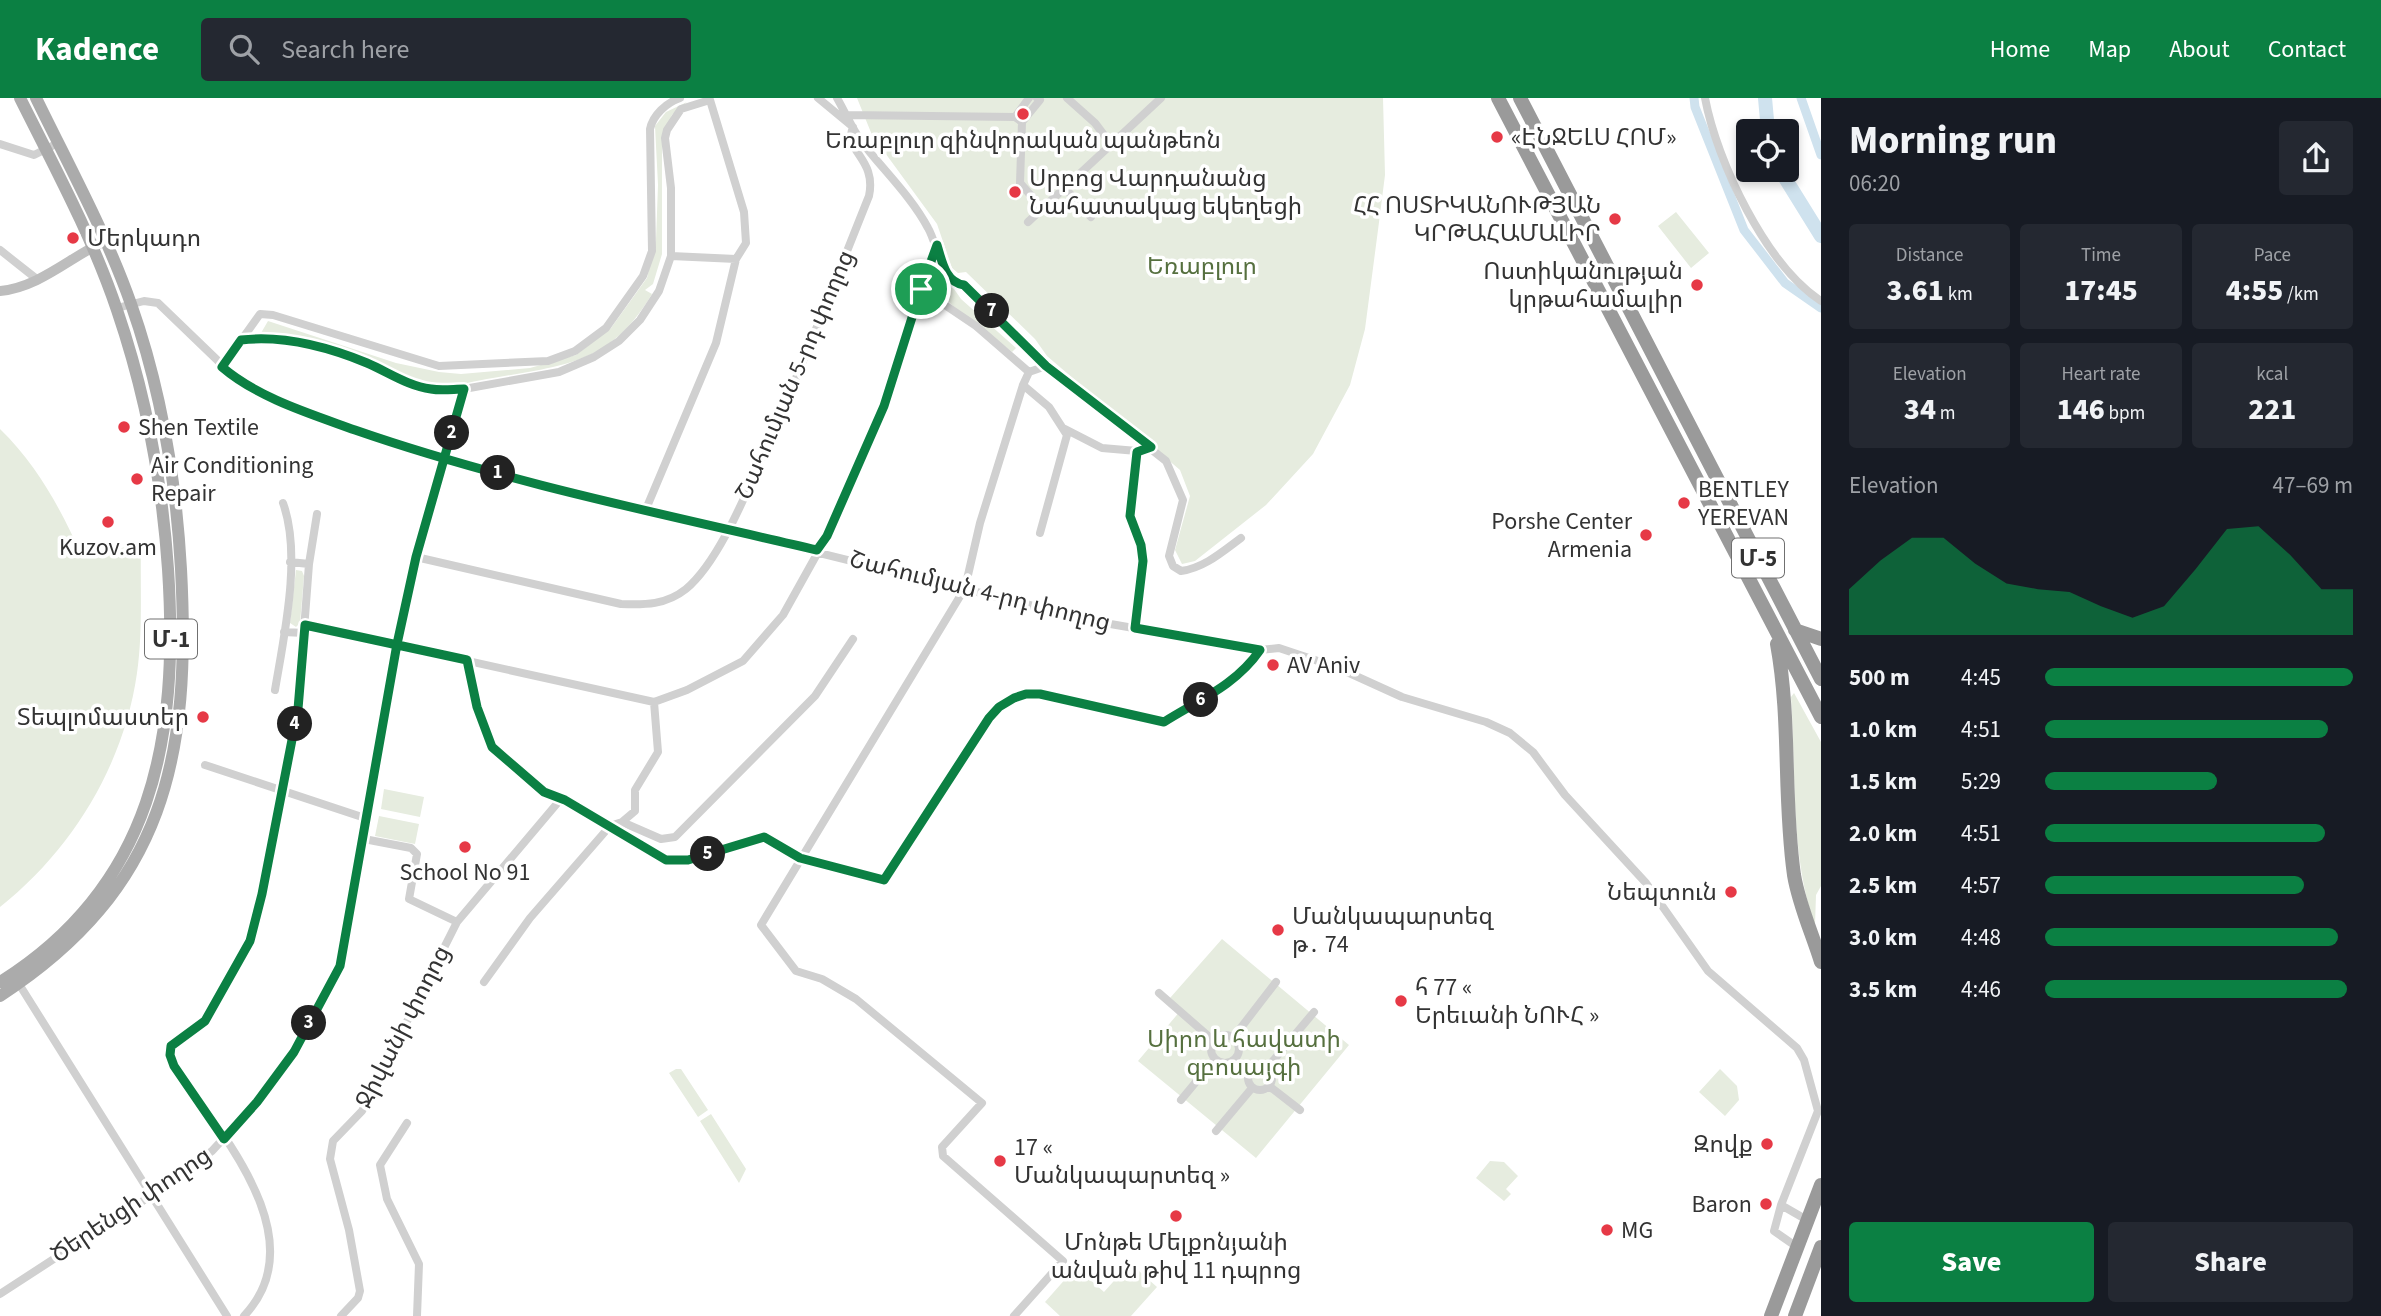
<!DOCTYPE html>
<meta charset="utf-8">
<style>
body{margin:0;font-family:"Source Sans 3","Noto Sans Armenian",sans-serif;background:#242831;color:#f1f3f6;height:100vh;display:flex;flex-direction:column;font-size:26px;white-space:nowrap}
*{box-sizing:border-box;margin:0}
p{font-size:23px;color:#9ea1a6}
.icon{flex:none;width:38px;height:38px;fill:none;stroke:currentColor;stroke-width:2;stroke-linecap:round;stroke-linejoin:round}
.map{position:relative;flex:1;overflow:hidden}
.drawer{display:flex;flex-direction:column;background:#171b24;width:560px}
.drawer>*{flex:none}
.controls{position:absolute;left:1736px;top:21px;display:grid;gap:14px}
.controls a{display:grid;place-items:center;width:63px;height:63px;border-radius:7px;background:#171b24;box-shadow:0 4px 10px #0003;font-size:35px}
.pin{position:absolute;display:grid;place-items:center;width:60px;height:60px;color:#fff;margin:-30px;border:4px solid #fff;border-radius:50%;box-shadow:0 2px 7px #0007}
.km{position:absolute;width:35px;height:35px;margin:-18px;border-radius:50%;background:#222;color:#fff;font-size:19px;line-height:35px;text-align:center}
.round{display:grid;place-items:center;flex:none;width:74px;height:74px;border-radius:7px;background:#242831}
.headline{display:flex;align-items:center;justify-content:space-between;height:119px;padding:0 28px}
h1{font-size:38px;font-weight:800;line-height:52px}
.stats{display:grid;grid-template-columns:repeat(3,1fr);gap:10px;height:119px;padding:7px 28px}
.stats div{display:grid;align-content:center;border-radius:7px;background:#242831;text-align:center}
.stats b{font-size:30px;font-weight:800}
.stats small{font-size:19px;font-weight:400}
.stats p{font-size:19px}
.chart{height:196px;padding:14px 28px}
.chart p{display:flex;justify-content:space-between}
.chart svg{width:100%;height:126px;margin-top:7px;fill:#0b8043;opacity:.7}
.cta{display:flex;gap:14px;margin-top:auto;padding:14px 28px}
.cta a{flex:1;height:80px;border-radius:7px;background:#0b8043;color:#fff;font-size:28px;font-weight:800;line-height:80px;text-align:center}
.cta a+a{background:#242831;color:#f1f3f6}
ul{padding:0 28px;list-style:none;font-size:23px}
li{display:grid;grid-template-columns:112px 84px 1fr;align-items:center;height:52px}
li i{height:18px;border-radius:9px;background:#0b8043}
header{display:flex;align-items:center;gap:42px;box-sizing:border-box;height:98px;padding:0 35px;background:#0b8043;color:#fff}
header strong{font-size:33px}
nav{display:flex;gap:38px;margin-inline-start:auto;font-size:24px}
.search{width:490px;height:63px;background:#242831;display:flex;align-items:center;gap:18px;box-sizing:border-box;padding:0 24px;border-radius:7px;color:#9ea1a6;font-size:26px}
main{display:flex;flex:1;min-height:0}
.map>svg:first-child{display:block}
.green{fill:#e6ecdf}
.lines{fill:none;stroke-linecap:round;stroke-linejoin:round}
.canal{stroke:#cfe2ee;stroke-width:9}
.river{stroke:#cfe2ee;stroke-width:14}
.street{stroke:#d0d0d0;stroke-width:8}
.secondary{stroke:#bdbdbd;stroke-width:10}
.primary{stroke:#ababab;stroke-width:12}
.highway{stroke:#9a9a9a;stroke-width:14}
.route-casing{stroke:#fff;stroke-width:14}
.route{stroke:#0b8043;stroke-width:9}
.poi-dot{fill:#e63946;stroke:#fff;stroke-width:2.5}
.labels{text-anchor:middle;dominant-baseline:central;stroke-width:7;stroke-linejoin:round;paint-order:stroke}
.shield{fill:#fff;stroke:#707070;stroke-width:2}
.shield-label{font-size:23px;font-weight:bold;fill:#333}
.poi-label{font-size:24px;fill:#333;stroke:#fff;text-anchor:start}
.park-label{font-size:24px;fill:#56703f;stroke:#fff}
.street-label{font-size:24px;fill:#333;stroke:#fff}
</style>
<header>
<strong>Kadence</strong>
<div class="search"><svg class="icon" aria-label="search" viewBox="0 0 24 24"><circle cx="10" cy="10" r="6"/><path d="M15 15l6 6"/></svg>Search here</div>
<nav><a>Home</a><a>Map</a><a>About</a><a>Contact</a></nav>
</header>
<main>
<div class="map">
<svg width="1821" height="1218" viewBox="0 0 1821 1218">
<rect width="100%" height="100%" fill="#fff"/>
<!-- green -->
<path class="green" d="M857 0H1383L1385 77 1378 132 1365 231 1350 287 1313 356 1266 407 1195 463 1182 466 1175 452 1190 398 1180 372 1047 258 1035 241 966 174 958 175 952 170 937 126 872 37Z
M687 4 672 17 662 41V156L653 186 645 192 652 196C610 266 566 267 493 280 473 283 449 291 428 287 402 281 379 266 354 256L352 258 261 235 268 223 396 265 439 274 461 276 530 270 576 257 611 230 647 180 656 142 658 87 655 28 666 14Z
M1676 114 1709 155 1691 170 1658 128Z
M934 167 938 168 961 201 1016 250 1012 254C987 232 929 204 934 167Z
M0 331C38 368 60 410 82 458L141 446C140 489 143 533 137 575 124 667 72 752 0 809Z
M296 472 302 473 304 478 300 525 296 529 290 525Z
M1794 595 1821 644V788L1816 797 1815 827C1790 759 1796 671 1791 599Z
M384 691 424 699 420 719 381 711Z
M379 718 419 726 415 746 375 738Z
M1222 841 1349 947 1256 1060 1138 963 1181 912 1170 900Z
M676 971H681L708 1012 698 1019 669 975Z
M1720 971 1737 988 1739 1002 1725 1018 1699 994Z
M711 1016 746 1071 739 1085 700 1023Z
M1490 1063 1504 1064 1518 1078 1506 1091 1511 1096 1504 1103 1476 1080Z
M1130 1165 1157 1189 1131 1218H1060L1045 1204 1076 1169 1104 1194Z"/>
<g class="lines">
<!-- canal -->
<path class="canal" d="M1694 0 1695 9 1744 132 1785 185 1821 210
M1801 0 1821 57"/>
<!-- river -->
<path class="river" d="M1765 0 1768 33
M1780 72 1821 138"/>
<!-- street -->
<path class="street" d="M837 0C845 14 852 30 861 43 883 72 911 98 928 130 938 147 941 184 964 187L1046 268 1166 363 1183 402 1169 458 1173 468 1181 473C1204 470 1222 454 1241 440
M1067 0 1095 25 1110 45
M1705 0C1717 64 1766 167 1821 203
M847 17 1015 19 1022 24 1020 85 1041 109
M1015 19 1029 0
M1022 24 1040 2 1037 0
M0 46 34 57 58 45
M1063 88 1091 119
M1028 124 1161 0
M0 152 38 182
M671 158 736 161
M921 191 976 228 1029 274
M117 210 144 203 158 205 240 284 315 317 442 362 1099 524 1260 552 1279 550 1336 569 1402 599 1486 624 1510 635 1533 654 1565 697 1646 785 1708 873 1797 950 1804 962 1818 1013 1781 1107 1807 1122
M241 242 261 240 290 242 366 265 431 291H464L559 274 594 259 619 243 640 222 659 193 671 158V90L665 40 667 32 681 11 710 2 744 114 746 145 736 161 716 245 646 411
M222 269 260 216 273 217 439 268 548 263 575 253 606 230 643 178 652 153 650 31C653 17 666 5 680 0
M1023 287 1049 309 1067 337 1040 435
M1065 331 1102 350 1137 353
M416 459 621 506C645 507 666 507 686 491 715 467 741 408 756 373 797 283 832 190 869 98 877 60 843 54 853 29L818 0
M290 464 309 466
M305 527 654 604 687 592 743 563 783 517 827 438 884 308 937 147
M1135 530 1143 463 1141 447 1130 418 1137 353 1151 349
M284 534 304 535
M467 562 476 609 492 649 545 694 565 702 666 763 688 762 764 739 800 760 884 783 989 620 999 609 1014 600 1026 595 1040 596 1164 624C1199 602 1236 587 1260 552
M275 592C284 538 302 457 283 405
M205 667 368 721
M622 724 661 741 675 739 815 598 853 541
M364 741 411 750 417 756 409 801 457 824
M484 884 530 820 610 728 622 724 635 713V692L658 654 654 604
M19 886 227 1218
M1159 895 1214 943
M1211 951a14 14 0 1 1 28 0a14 14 0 1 1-28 0Z
M1233 940 1276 884
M1248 980a12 12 0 1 1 24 0a12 12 0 1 1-24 0Z
M1267 970 1314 914
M1269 988 1300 1012
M1181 1002 1215 961
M407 1025 380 1067 387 1101 419 1166 417 1218
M1216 1033 1252 990
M1781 1107 1774 1133 1797 1149
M0 1196 152 1097 212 1053 257 1004 294 954 340 868 396 546 416 459 464 291
M244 1218C317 1141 219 1033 174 968L170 957 171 948 205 923 250 843 262 796 298 611 309 466 317 416
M341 1218 358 1200 360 1193 349 1132 330 1061 333 1043 362 1013 457 824 560 702
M1014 1218 1063 1163 943 1058 942 1049 982 1005 856 901 822 881 796 873 761 827 965 490 980 425 1023 287 1029 274 1046 268"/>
<!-- secondary -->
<path class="secondary" d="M0 193C40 189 70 159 105 143"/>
<!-- primary -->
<path class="primary" d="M0 884C154 788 179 640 168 471 162 383 146 297 117 212 92 138 55 70 20 0
M0 898C166 790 191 658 181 471 176 382 161 291 131 206 106 135 69 68 36 0"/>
<!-- highway -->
<path class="highway" d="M1498 0 1821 619
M1520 0 1821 581
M1795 532 1821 541
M1777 546C1791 622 1783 700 1794 777 1799 807 1812 835 1821 864
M1771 1218 1821 1087
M1795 1218 1821 1149"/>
</g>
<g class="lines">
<!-- route casing -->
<g class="route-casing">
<path id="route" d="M921 191 884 308 827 438 817 452C663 416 505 384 355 332 311 316 258 300 222 269L241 242C283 237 328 249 367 265 388 274 408 288 431 291 442 293 454 291 464 291L416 459 397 546 340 868 294 954 257 1004 224 1041 174 968 170 957 171 948 205 923 250 843 262 796 298 611 305 527 467 562 477 609 492 649 544 694 565 702 666 762H688L764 739 800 760 884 782 989 620 999 609 1014 600 1026 596H1040L1164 624C1199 602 1236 587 1260 552L1135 530 1143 463 1141 447 1130 418 1137 354 1151 349 1046 268 964 187C945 184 942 163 937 147L921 191"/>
</g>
<!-- route -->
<use href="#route" class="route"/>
</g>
<!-- markers -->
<g class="poi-dot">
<circle cx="1023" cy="16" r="7"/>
<circle cx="1497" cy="39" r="7"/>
<circle cx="1015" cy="94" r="7"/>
<circle cx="1615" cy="121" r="7"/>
<circle cx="73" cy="140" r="7"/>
<circle cx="1697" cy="187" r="7"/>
<circle cx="124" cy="329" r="7"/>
<circle cx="137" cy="381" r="7"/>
<circle cx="1684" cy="405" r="7"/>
<circle cx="108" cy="424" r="7"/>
<circle cx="1646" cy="437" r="7"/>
<circle cx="1273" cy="567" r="7"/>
<circle cx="203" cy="619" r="7"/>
<circle cx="465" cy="749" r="7"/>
<circle cx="1731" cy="794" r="7"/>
<circle cx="1278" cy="832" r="7"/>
<circle cx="1401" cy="903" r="7"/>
<circle cx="1767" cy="1046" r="7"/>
<circle cx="1000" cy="1063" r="7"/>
<circle cx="1766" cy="1106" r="7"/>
<circle cx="1176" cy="1118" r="7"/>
<circle cx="1607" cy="1132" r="7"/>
</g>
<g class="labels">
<!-- shield labels -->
<g class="shield">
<rect x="1732" y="440.5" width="52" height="39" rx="5"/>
<rect x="145" y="521.5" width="52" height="39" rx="5"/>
</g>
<g class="shield-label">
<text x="1758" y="460">Մ-5</text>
<text x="171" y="541">Մ-1</text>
</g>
<!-- poi labels -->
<g class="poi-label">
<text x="1511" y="39">«ԷՆՋԵԼՍ ՀՈՄ»</text>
<text x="1023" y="42" text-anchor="middle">Եռաբլուր զինվորական պանթեոն</text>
<text x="1029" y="80">Սրբոց Վարդանանց<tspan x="1029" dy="28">Նահատակաց եկեղեցի</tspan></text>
<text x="1601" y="107" text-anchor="end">ՀՀ ՈՍՏԻԿԱՆՈՒԹՅԱՆ<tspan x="1601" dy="28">ԿՐԹԱՀԱՄԱԼԻՐ</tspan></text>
<text x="87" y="140">Մերկադո</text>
<text x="1683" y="173" text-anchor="end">Ոստիկանության<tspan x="1683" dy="28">կրթահամալիր</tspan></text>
<text x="138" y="329">Shen Textile</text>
<text x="151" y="367">Air Conditioning<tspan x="151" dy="28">Repair</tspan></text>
<text x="1698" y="391">BENTLEY<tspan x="1698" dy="28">YEREVAN</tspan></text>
<text x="1632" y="423" text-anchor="end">Porshe Center<tspan x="1632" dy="28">Armenia</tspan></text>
<text x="108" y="449" text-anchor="middle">Kuzov.am</text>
<text x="1287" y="567">AV Aniv</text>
<text x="189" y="619" text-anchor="end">Տեպլոմաստեր</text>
<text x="465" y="774" text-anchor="middle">School No 91</text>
<text x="1717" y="794" text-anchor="end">Նեպտուն</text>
<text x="1292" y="818">Մանկապարտեզ<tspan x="1292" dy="28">թ․ 74</tspan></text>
<text x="1415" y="889">հ 77 «<tspan x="1415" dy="28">Երեւանի ՆՈՒՀ »</tspan></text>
<text x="1753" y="1046" text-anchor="end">Զովք</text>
<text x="1014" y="1049">17 «<tspan x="1014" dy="28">Մանկապարտեզ »</tspan></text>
<text x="1752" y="1106" text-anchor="end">Baron</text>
<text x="1621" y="1132">MG</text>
<text x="1176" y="1144" text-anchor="middle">Մոնթե Մելքոնյանի<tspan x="1176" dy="28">անվան թիվ 11 դպրոց</tspan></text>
</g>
<!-- park labels -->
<g class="park-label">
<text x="1202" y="168">Եռաբլուր</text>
<text x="1244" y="941">Սիրո և հավատի<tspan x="1244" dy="28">զբոսայգի</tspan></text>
</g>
<!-- street labels -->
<g class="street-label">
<text transform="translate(795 277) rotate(-67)">Շահումյան 5-րդ փողոց</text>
<text transform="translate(980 493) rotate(14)">Շահումյան 4-րդ փողոց</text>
<text transform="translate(403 929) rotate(-63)">Ջիվանի փողոց</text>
<text transform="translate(131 1107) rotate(-34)">Ծերենցի փողոց</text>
</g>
</g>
</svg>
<div class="controls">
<a><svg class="icon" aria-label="locate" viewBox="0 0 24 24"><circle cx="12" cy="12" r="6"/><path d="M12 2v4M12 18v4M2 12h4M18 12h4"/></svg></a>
</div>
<div class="pin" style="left:921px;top:191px;background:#1e9e55"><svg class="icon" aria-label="arrive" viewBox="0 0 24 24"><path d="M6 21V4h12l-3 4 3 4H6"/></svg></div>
<b class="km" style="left:498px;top:375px">1</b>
<b class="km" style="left:452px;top:335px">2</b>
<b class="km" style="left:309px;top:925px">3</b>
<b class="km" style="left:295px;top:626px">4</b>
<b class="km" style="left:708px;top:756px">5</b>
<b class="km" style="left:1201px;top:602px">6</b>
<b class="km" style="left:992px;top:213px">7</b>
</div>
<section class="drawer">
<div class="headline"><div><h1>Morning run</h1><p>06:20</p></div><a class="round"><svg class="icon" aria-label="share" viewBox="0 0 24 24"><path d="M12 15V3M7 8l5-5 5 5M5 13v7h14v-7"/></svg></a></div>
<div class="stats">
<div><p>Distance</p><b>3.61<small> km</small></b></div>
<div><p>Time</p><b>17:45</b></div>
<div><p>Pace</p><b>4:55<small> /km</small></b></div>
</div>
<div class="stats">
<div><p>Elevation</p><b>34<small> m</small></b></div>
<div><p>Heart rate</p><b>146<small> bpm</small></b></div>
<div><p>kcal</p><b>221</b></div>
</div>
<div class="chart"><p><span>Elevation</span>47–69 m</p>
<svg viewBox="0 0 160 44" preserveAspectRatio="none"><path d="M0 44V28L10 18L20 10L30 10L40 19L50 26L60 28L70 29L80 34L90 38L100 34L110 21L120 7L130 6L140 16L150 28L160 28V44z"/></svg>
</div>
<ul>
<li><b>500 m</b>4:45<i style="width:100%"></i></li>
<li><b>1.0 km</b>4:51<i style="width:92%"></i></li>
<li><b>1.5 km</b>5:29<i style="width:56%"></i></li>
<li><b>2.0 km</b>4:51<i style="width:91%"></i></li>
<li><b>2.5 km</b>4:57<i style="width:84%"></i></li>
<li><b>3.0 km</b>4:48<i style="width:95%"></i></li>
<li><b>3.5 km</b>4:46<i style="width:98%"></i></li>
</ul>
<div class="cta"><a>Save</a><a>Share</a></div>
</section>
</main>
